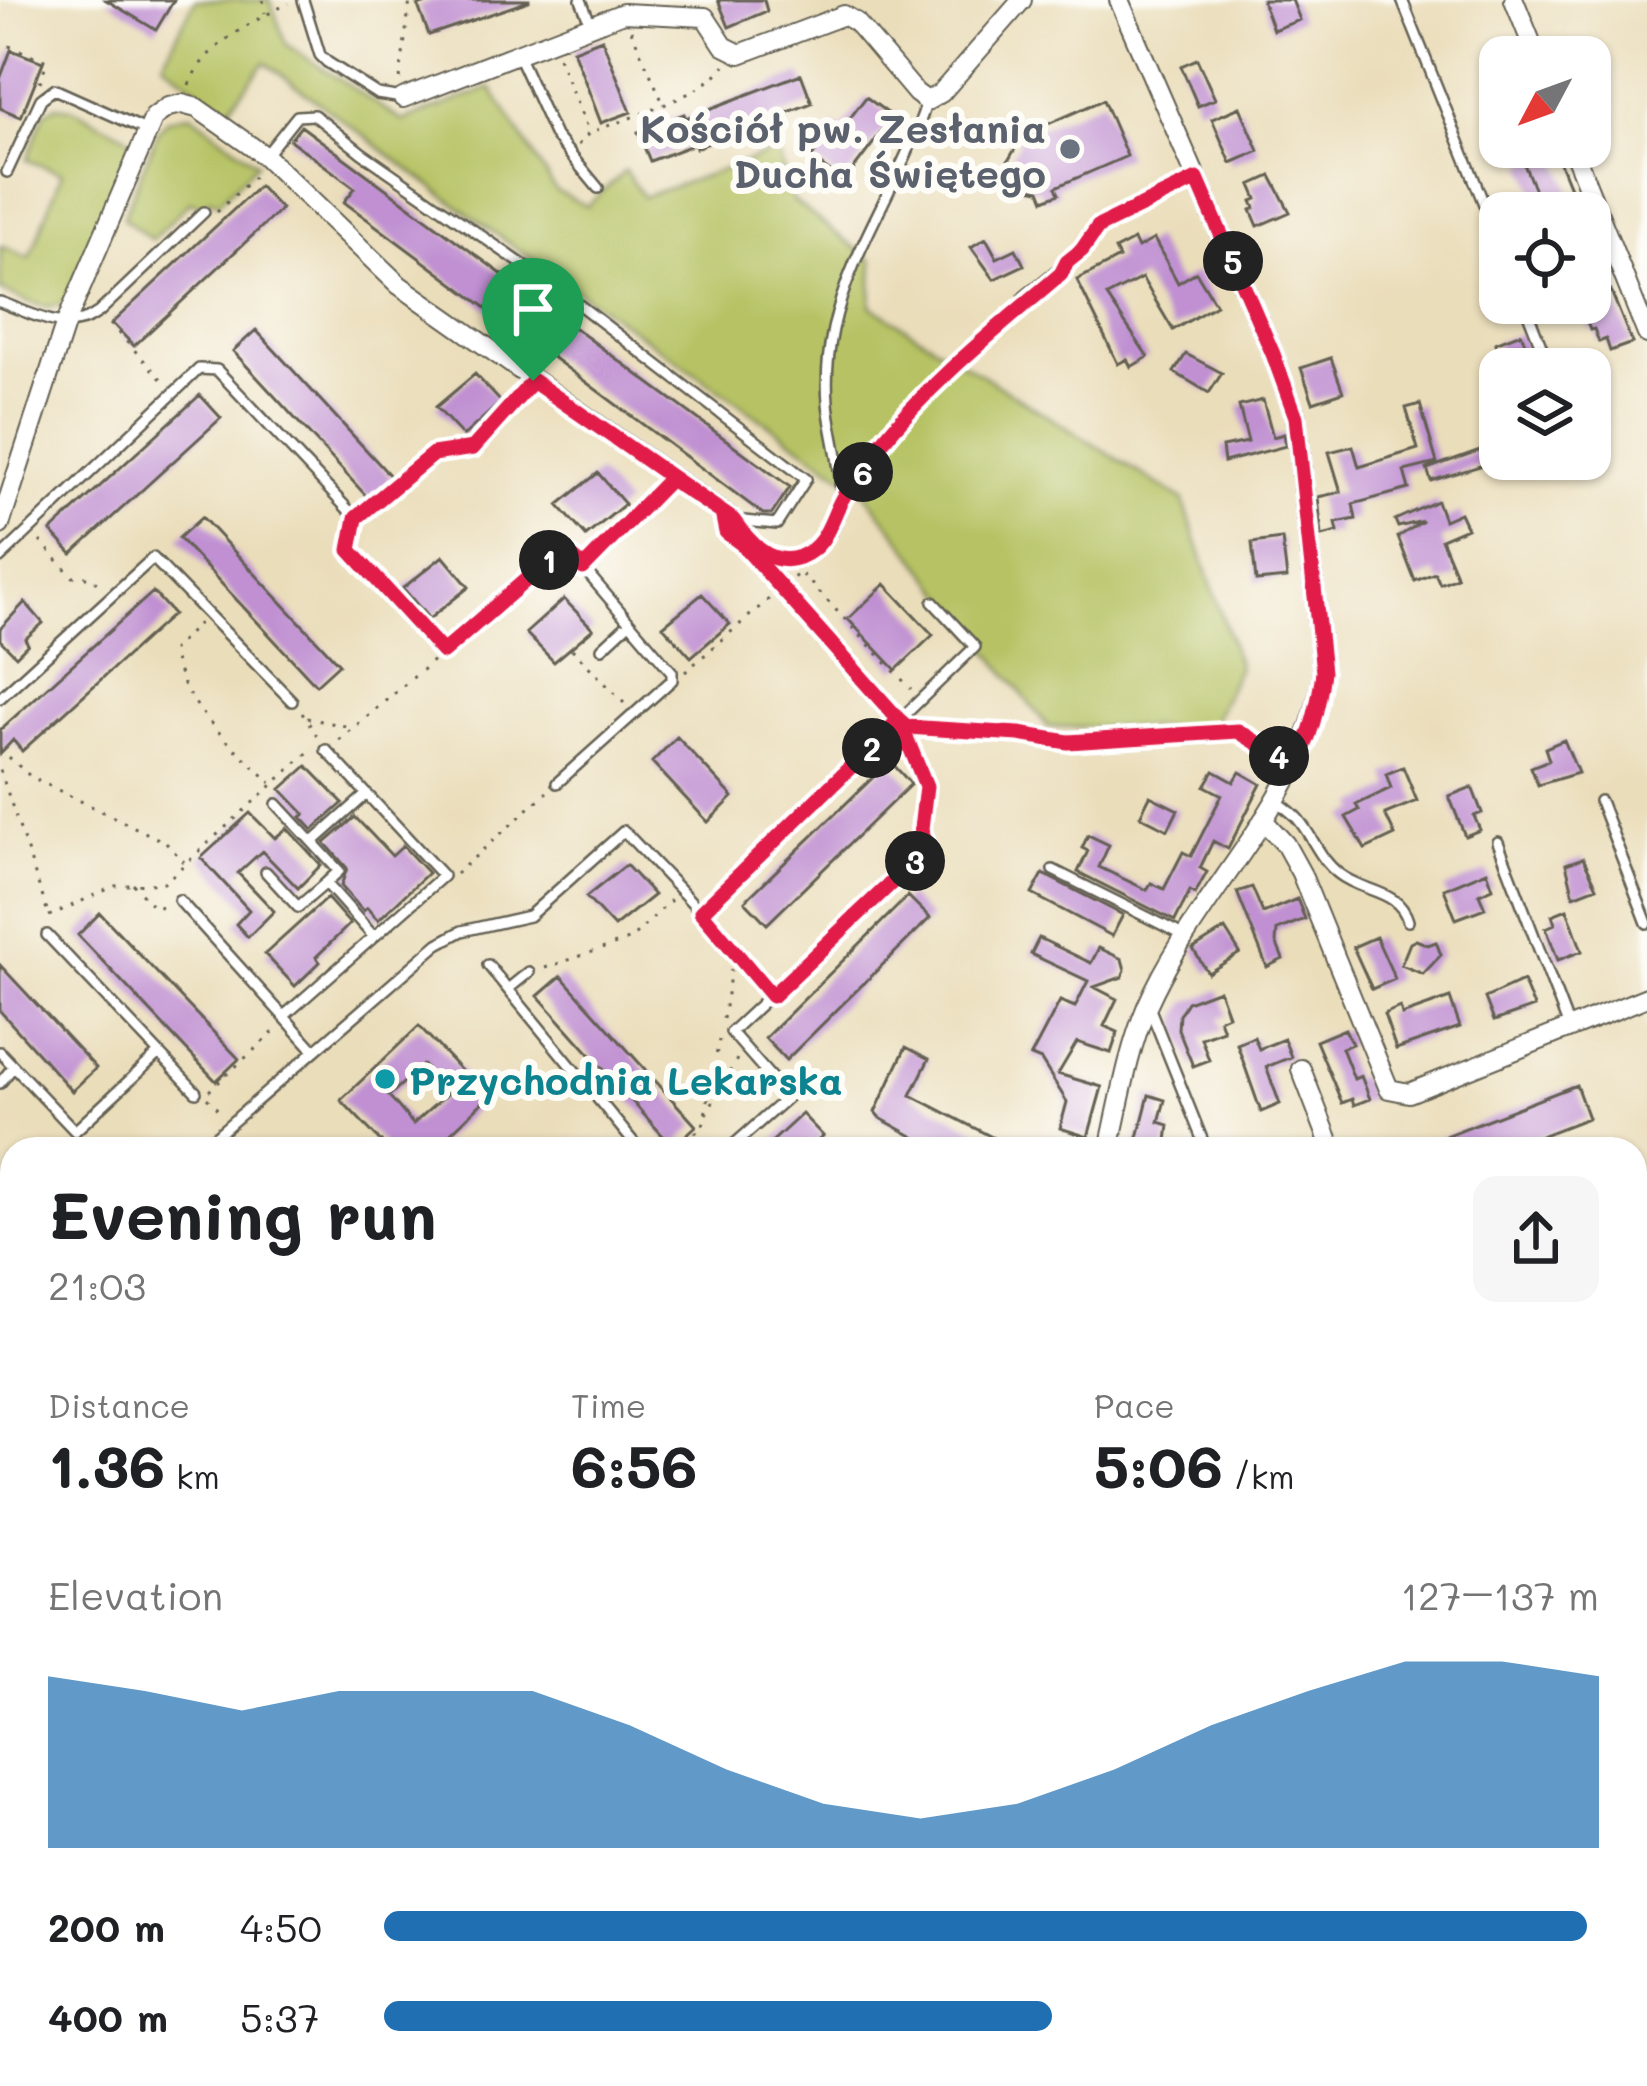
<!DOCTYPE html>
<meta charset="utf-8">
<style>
body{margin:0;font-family:Mali,sans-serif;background:#f6f6f6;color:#202124;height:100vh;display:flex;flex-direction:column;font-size:45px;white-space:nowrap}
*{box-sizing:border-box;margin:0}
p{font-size:39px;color:#757577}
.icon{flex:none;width:66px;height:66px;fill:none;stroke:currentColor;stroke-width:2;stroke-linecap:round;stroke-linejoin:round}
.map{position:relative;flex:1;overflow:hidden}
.panel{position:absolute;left:0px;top:1137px;width:1647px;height:951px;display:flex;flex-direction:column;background:#fff;border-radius:36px 36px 0 0;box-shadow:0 3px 9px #0004}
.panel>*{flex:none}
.needle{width:78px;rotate:229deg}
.tools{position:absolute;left:1479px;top:36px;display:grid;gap:24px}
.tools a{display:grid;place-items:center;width:132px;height:132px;border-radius:24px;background:#fff;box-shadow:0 3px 9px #0004;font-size:60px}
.pin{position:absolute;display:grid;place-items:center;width:102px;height:102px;color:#fff;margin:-123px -51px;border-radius:50% 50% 50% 0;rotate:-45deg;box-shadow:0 0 12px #0007}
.pin .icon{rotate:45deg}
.km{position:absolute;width:60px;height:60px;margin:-30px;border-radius:50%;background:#222;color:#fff;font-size:33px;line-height:60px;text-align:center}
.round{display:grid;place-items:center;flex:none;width:126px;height:126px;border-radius:24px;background:#f6f6f6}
.summary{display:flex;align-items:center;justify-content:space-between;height:204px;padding:0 48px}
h1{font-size:66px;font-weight:700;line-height:90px}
.figures{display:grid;grid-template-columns:repeat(3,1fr);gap:18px;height:204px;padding:12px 48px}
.figures div{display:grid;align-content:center}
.figures b{font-size:60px;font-weight:700}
.figures small{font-size:33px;font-weight:400}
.figures p{font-size:33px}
.chart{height:336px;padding:24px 48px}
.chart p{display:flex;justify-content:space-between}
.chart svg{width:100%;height:216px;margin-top:12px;fill:#1f6fb2;opacity:.7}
ul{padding:0 48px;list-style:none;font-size:39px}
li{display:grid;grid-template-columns:192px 144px 1fr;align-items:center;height:90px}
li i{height:30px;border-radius:15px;background:#1f6fb2}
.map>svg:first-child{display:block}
.green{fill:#b6c264;stroke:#696f40;stroke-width:3}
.building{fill:#c090d2;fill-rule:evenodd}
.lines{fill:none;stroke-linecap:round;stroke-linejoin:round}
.service-casing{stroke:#646053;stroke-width:14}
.minor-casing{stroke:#646053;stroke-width:22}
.tertiary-casing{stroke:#646053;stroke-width:26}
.secondary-casing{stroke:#646053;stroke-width:28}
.path{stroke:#646053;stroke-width:3;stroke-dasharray:3 9;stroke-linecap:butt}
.service{stroke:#fff;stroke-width:9}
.minor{stroke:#fff;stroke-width:18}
.tertiary{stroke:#fff;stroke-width:21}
.secondary{stroke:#ffe4c6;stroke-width:24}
.route-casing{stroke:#fff;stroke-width:24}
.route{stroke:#e11d48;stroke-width:15}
.worship-dot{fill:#6b7280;stroke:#fdfcf7;stroke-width:4.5}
.culture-dot{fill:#0f9aa8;stroke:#fdfcf7;stroke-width:4.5}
.labels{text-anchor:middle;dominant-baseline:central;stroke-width:12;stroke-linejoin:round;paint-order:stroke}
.worship-label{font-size:39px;font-weight:bold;fill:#5b616d;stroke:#fdfcf7;text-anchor:end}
.culture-label{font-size:39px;font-weight:bold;fill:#0d838f;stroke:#fdfcf7;text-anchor:start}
</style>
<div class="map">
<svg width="1647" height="2086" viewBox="0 0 1647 2086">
<rect width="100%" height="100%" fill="#fdfcf7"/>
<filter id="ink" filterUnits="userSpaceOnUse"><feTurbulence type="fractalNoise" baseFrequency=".00833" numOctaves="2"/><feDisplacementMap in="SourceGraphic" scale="24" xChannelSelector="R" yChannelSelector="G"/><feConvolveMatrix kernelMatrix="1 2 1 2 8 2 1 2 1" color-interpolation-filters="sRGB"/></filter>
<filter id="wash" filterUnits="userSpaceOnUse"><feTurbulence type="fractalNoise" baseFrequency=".004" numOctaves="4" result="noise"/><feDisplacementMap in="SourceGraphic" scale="48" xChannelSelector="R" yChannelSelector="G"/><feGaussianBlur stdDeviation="2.7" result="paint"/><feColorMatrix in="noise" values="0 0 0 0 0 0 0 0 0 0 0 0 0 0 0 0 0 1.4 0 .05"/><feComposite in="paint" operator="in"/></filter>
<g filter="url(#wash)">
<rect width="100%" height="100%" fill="#eaddba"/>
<!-- green -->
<path class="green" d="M195 0H270L286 44 402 121 491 88 556 191 587 206 625 171 643 197 778 151 792 200 873 261 871 306 1183 500 1239 667 1211 727H1048L862 489 486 227 265 62 227 111 163 62Z
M56 106 71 108 127 136 132 143 68 299C49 317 21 298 0 290V246L30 258 62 173 27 160 45 112Z
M191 114 257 163 218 203 210 199 203 206 189 202 152 240 123 218 158 131 167 120Z
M0 1464 12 1473V1622L0 1592Z"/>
<g id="blocks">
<!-- building -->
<path class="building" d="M106 0H174L156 30Z
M434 0H529V1L429 35 418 6Z
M718 0H764L767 11 729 27Z
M1262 0H1292L1300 20 1273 30Z
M602 39 631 112 601 123 573 50Z
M11 50 43 62 21 117 0 108V79Z
M1197 59 1215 99 1198 106 1181 66Z
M801 74 812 103 696 148 695 144 650 161 638 132 684 114 686 118Z
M866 97 893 117 844 182 811 158 835 125 841 130Z
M1103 100 1127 156 1056 187 1059 194 1044 200 1040 190 1019 186 1008 161 1019 142 1014 132 1029 125 1032 131Z
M1240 107 1259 151 1231 163 1212 119Z
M301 126 790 487 772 514H763L344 202 355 188 290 140Z
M1555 151 1571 190 1540 203 1524 164Z
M1271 176 1290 212 1258 226 1251 210 1255 208 1252 201 1257 199 1251 185Z
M259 186 281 209 134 346 112 323Z
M986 238 997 258 1016 249 1024 265 994 279 971 247Z
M1154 239 1178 283 1196 272 1216 305 1173 330 1142 278 1107 296 1148 357 1131 367 1127 359 1118 364 1077 280 1119 258 1115 250 1134 240 1138 248Z
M1611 291 1632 343 1610 351 1606 339 1599 342 1594 329 1590 330 1583 311 1590 308V299Z
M256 330 392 478 369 499 233 351Z
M1521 333 1535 369H1505L1495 343Z
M1186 354 1222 373 1209 393 1174 372Z
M1331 358 1343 392 1313 402 1301 368Z
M475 374 501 402 463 436 436 407Z
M200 395 221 418 72 554 51 531Z
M1263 400 1273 437 1284 434 1286 446 1224 462 1222 447 1248 442 1239 406Z
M1420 404 1437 463 1404 471 1409 489 1353 504 1356 519 1336 523 1338 532 1322 536 1318 497 1341 492 1329 452 1353 446 1359 467 1418 449 1406 408Z
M1500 443V460L1431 481 1427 469Z
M598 473 625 504 586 536 558 505Z
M1437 501 1444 520 1460 513 1467 528 1441 539 1457 577 1440 584 1435 573 1415 581 1398 537 1423 521 1398 527 1395 520Z
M202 517 339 664 316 685 179 538Z
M1282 539 1287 578 1256 581 1252 543Z
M443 556 469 587 429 619 403 588Z
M885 584 933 635 896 670 848 619Z
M153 592 173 614 22 751 13 740 0 754V730Z
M702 594 730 624 691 657 663 626Z
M564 599 593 629 554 662 526 633Z
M25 602 43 623 25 639 28 644 16 656 0 640V629Z
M677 737 733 797 708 822 652 762Z
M1564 740 1578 773 1538 785 1531 767 1549 760 1545 748Z
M890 761 911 784 767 924 745 901Z
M307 766 343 803 313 830 301 817 305 814 281 789Z
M1403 767 1417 801 1385 814 1395 835 1365 849 1346 817 1359 810 1356 805 1391 788 1386 774Z
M1214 771 1234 782 1240 772 1261 784 1228 849 1213 841 1200 868 1207 872 1195 894 1190 891 1175 921 1078 872 1088 851 1082 848 1088 835 1109 845 1099 867 1147 890 1151 883 1164 889 1183 852 1191 856 1222 795 1205 786Z
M1472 787 1482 813 1474 816 1480 830 1465 836 1449 796Z
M1150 796 1178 810 1168 830 1140 816Z
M250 813 275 838 287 828 321 865 298 888 262 851 238 873 274 911 248 937 236 924 249 910 201 858Z
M355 817 392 856 403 846 428 873 378 920 367 908 363 911 341 886 347 868 325 843Z
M1583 858 1597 887 1574 896 1566 864Z
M626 865 654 895 614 927 586 897Z
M1487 871 1493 888 1479 894 1485 908 1456 919 1444 889Z
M1043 874 1123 915 1112 936 1032 894Z
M1252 887 1263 913 1297 899 1305 919 1277 930 1276 942 1283 959 1267 967 1237 892Z
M908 896 930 918 786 1060 765 1038Z
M327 898 350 924 316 957 320 962 295 986 265 954Z
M1567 909 1582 951 1558 960 1546 928 1555 924 1552 915Z
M100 913 239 1059 216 1081 78 935Z
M1225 929 1240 953 1208 973 1193 949Z
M1376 937 1395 979 1372 989 1353 947Z
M1039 938 1091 963 1099 948 1122 959 1125 970 1122 977 1094 987 1117 999 1104 1026 1118 1032 1111 1053 1077 1042 1058 1074 1102 1087 1088 1137 1060 1128 1067 1102 1041 1060 1031 1056 1060 1001 1075 1007 1088 981 1031 954Z
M1416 940 1428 945 1436 942 1441 955 1423 974 1401 965 1410 943Z
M0 965 96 1068 72 1091 0 1011Z
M561 976 696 1126 673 1147 538 996Z
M1523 981 1534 1007 1494 1021 1485 998Z
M1219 990 1228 1015 1219 1019 1223 1030 1201 1038 1209 1060 1193 1066 1178 1029 1179 1015 1187 1002Z
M1450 998 1460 1027 1396 1049 1384 1014 1400 1007 1402 1015Z
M419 1026 487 1098 434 1149H388L341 1100ZM423 1065 448 1093 413 1124 389 1096Z
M1345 1029 1352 1044 1342 1048 1354 1079 1361 1076 1370 1099 1354 1105 1352 1099 1342 1103 1316 1041Z
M1254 1037 1259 1049 1284 1039 1291 1057 1266 1067 1280 1104 1261 1112 1237 1044Z
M906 1047 929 1059 911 1095 1015 1149H936L880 1118 875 1112Z
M1576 1085 1588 1118 1520 1144 1522 1149H1412Z
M1149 1095 1165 1100 1159 1122 1169 1125 1166 1149H1135Z
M802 1114 823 1136 809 1149H764Z"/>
</g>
</g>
<g filter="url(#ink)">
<use href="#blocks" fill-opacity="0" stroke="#646053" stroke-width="3"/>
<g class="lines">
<!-- service casing -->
<g class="service-casing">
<path id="service" d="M303 0 320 55 327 62 377 94 403 98
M581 0 591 25
M1402 0 1500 244
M518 55 555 136 598 188
M265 156 297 116 314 115 362 153 565 294 806 479 777 524 733 520
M7 172 41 99 54 89 148 131
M1024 297 1082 250 1098 227 1197 179
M0 302C34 314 67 336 99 312L204 212
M1524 303 1550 369
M733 520C748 541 769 568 799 557 868 532 831 449 828 402 826 378 828 353 833 329 850 249 903 179 927 101
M0 558 199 369 217 370 356 518
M583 568 671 479
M466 633 550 559 562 553 573 556 672 672V680L557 783
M602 648 629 623
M0 698 153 558 292 701
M1275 800C1283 806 1292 812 1298 819 1313 837 1320 860 1339 874 1363 893 1399 889 1408 921
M1600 801 1647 923
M277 804 339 871 326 883
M313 842 367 794
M1498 842 1570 1030
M1053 870 1185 936
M266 872 298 907 326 883 374 937
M179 900 313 1049
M701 912 975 647 933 602
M488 965 639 1149
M508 989 529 972
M1150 1009 1206 1149
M284 1016 443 876 326 750
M0 1052 75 1131 159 1053 47 935
M159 1053 196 1092
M0 1083 13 1067
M201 1149 438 944 462 931 529 916 624 831 701 912 772 996
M729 1149 788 1097 731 1032 927 849
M1635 1520 1647 1515
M1294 2076V2086
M30 2086 52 2076
M764 2086 786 2076
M1038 2086 1039 2076"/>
</g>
<!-- minor casing -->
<g class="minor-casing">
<path id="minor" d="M1514 0 1537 57
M403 98 623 13 705 17 724 46 740 54 844 15 856 22 916 93 927 101 941 93 1022 0
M1572 147 1647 334
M0 525 65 325 148 131 154 117 168 107 182 104 197 108 265 156 399 285 733 520
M1263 820 1285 844 1301 873 1389 1089 1409 1093 1647 997
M1301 1069 1332 1149
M1109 1149C1120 1101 1128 1051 1147 1006 1198 890 1306 801 1323 672L1296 417 1273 354 1119 0
M0 1235 12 1245
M1635 2070 1647 2072
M894 2086V2076"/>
</g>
<!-- tertiary casing -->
<g class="tertiary-casing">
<path id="tertiary" d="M840 2076 845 2086
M862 2076 863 2086"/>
</g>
<!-- secondary casing -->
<g class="secondary-casing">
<path id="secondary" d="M1635 1568 1647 1563
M1635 1602 1647 1597
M201 2086 235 2076
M303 2086 337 2076"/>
</g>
<!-- path -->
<path class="path" d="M263 0 265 13
M631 30 663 103
M9 46 47 61 40 82
M558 57 588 131
M400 79 410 0
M189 85C204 45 252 22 289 3
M578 145 589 133C626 118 703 97 725 65
M217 212 258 173
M110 324 165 383
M852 460 876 449
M854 484C864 471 871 456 881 444 923 394 971 351 1020 309
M369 507 433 454 473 448 520 396
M353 535 350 550 443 652
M40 541 73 577H91L100 587
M764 571 890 710
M199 623 173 650C182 707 233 745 271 783
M572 649 624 703
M685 672 800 572 911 689
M302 713 320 740
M307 718 350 727
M911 727 1020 734 1068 742 1238 732 1277 755
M903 733 925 786 923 833
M339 740 455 642
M0 749 31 777 165 842 184 862
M0 770 49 916
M456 874 547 792
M133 884 155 908 166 905
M49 916 115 886 164 883 313 748
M545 968 631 939 671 900
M723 1019 731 969
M209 1091 277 1029
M207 1098 221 1113
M706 1114 737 1059
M87 1137 98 1149
M677 1149 703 1126 719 1040
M1635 1628 1647 1623
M0 2074 12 2070
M590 2076 615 2086
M612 2076 618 2086
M629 2076 633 2086
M112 2086 145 2076
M418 2086 457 2076
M689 2086 717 2076"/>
<!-- service -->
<use href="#service" class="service"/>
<!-- minor -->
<use href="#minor" class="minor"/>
<!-- tertiary -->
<use href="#tertiary" class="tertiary"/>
<!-- secondary -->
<use href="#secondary" class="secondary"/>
</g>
</g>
<g class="lines" filter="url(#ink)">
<!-- route casing -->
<g class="route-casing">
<path id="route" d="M533 381 473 448 433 454 356 518 350 550 443 652 550 559C566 552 572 555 583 568L670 479 722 513 726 532 742 544 899 720 701 912 772 996 927 849 921 829 926 786 899 720 907 727 1019 734 1068 742 1238 731 1295 766C1311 737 1319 704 1323 672L1296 417 1273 354 1197 179 1098 227 1082 250 1067 262 1061 274C998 328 932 380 879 446 867 461 852 482 842 499 830 521 827 546 800 557 770 568 749 542 733 520L533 381"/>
</g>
<!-- route -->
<use href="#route" class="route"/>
</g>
<!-- markers -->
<circle class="worship-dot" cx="1070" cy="149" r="12"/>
<circle class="culture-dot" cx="385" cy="1079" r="12"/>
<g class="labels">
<!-- worship labels -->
<g class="worship-label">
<text x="1046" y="127">Kościół pw. Zesłania<tspan x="1046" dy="45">Ducha Świętego</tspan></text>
</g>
<!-- culture labels -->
<g class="culture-label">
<text x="409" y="1079">Przychodnia Lekarska</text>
</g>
</g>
</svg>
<div class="tools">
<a><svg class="needle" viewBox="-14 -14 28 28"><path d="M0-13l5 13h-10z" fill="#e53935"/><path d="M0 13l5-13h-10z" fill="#757577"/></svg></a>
<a><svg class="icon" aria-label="locate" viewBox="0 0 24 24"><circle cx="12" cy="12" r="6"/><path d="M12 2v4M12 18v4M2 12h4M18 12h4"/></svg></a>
<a><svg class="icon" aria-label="layers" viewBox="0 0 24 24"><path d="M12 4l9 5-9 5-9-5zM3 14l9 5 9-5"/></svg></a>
</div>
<div class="pin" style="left:533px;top:381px;background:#1e9e55"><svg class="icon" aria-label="arrive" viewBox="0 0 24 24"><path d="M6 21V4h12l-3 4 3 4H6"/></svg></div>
<b class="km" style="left:549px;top:560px">1</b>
<b class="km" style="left:872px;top:748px">2</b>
<b class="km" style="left:915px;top:861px">3</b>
<b class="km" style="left:1279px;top:756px">4</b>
<b class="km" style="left:1233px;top:261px">5</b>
<b class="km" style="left:863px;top:472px">6</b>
<section class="panel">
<div class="summary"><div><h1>Evening run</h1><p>21:03</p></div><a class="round"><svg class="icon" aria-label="share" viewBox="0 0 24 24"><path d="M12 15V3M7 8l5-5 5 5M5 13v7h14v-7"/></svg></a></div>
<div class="figures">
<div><p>Distance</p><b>1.36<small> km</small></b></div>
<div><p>Time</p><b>6:56</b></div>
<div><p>Pace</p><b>5:06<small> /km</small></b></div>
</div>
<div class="chart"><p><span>Elevation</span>127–137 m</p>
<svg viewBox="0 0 160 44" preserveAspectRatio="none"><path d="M0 44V9L10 12L20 16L30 12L40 12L50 12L60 19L70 28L80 35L90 38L100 35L110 28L120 19L130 12L140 6L150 6L160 9V44z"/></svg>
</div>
<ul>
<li><b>200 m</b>4:50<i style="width:99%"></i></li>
<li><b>400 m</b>5:37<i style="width:55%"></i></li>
</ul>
</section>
</div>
